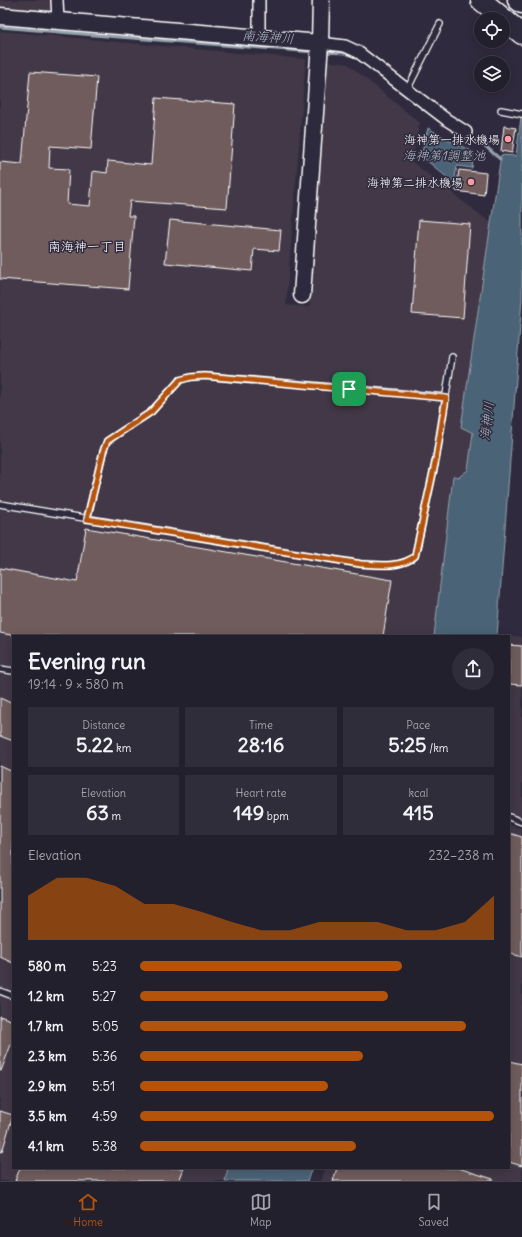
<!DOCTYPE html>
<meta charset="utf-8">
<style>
body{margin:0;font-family:Delius,"Klee One",sans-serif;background:#2f2d3a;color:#f1f3f6;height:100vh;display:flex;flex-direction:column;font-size:15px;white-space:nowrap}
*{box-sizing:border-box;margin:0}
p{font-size:13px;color:#a3a3aa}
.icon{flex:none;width:22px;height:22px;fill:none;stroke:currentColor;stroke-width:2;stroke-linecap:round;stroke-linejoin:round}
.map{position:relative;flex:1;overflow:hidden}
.drawer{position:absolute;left:12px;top:635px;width:498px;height:534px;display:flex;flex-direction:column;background:#23202e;border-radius:0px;box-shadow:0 2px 10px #0003,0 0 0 1px #403e4a}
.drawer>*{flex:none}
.buttons{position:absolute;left:474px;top:12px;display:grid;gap:8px}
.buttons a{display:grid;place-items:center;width:36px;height:36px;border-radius:50%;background:#23202e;box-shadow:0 2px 10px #0003,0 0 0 1px #403e4a;font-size:20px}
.pin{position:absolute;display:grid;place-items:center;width:34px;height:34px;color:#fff;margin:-17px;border-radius:8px;box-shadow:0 2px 6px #0006}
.round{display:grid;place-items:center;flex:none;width:42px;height:42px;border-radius:21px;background:#2f2d3a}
.headline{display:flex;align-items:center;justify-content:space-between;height:68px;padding:0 16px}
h1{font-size:22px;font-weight:800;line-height:30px}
.stats{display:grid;grid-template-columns:repeat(3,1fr);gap:6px;height:68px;padding:4px 16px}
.stats div{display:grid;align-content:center;border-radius:0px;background:#2f2d3a;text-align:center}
.stats b{font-size:20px;font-weight:800}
.stats small{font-size:11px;font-weight:400}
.stats p{font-size:11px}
.chart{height:112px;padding:8px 16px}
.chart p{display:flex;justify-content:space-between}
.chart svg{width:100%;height:72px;margin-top:4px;fill:#b45309;opacity:.7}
ul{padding:0 16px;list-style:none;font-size:13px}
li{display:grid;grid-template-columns:64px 48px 1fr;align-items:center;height:30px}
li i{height:10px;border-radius:5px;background:#b45309}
.tab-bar{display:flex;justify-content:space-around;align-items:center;height:56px;border-top:1px solid #403e4a;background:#23202e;font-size:11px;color:#a3a3aa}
.tab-bar a{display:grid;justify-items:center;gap:2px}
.tab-bar .on{color:#b45309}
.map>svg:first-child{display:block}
.built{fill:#423946}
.water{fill:#4c6477;stroke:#94a2ad}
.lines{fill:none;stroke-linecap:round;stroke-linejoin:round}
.stream{stroke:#94a2ad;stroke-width:3}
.building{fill:#6f5b5c;stroke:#fff}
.lane-casing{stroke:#fff;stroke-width:8}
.street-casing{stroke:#fff;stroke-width:14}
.secondary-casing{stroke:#fff;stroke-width:19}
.highway-casing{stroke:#fff;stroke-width:23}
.lane{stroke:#2f2a3d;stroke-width:5.5}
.street{stroke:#2f2a3d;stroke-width:11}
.secondary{stroke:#2f2a3d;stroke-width:16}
.highway{stroke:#2f2a3d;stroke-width:20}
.route-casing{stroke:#fff;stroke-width:8}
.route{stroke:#b45309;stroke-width:5}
.poi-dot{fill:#ff9aa2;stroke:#2f2a3d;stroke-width:1.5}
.labels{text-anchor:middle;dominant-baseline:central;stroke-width:3;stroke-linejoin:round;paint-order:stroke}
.poi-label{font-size:12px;fill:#fff;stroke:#2f2a3d;text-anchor:end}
.water-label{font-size:13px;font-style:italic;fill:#aeb9c2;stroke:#2f2a3d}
.neighbourhood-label{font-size:13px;fill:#fff;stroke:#2f2a3d}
</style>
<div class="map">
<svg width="522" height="1181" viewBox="0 0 522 1181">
<rect width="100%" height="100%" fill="#2f2a3d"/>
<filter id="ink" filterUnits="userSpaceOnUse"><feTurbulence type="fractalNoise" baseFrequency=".025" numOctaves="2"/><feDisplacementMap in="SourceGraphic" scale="8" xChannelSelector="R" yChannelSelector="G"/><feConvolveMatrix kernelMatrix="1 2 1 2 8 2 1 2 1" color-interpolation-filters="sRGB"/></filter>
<g filter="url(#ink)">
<!-- built -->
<path class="built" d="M0 0H52V14L0 9Z
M0 31 306 59 286 305 309 307 328 61 348 64 420 123 411 161 491 223 461 427 473 433 468 470 459 477H453L434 636H13V1168H228L225 1181H0Z
M502 635 522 637V817L509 813V636H502Z
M509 825 522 829V1181H320L325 1168H509Z"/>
<!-- water -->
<path class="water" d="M521 117H522V298L497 636H434L453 476 459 477 468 470 473 433 461 427 501 155 516 156Z
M428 128 450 141 474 152 472 168 457 166 454 183 421 156Z
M228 1168H312L307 1181H225Z"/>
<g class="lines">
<!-- stream -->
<path class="stream" d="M0 27 106 36 314 52
M324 52 344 53 356 57
M379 75 440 121
M463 136 484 145 500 159"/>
</g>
<!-- building -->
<path class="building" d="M30 72 97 77 91 149 50 146 49 168 69 169 67 204 90 206 93 171 107 173 108 161 151 165 156 98 235 104 227 208 130 201 128 216H134L128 289 0 279V162L22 164Z
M504 126 516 128 512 153 501 151Z
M459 170 486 173 484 195 456 191Z
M170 220 281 230 279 251 254 249 252 271 165 263Z
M419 220 470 224 463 318 412 314Z
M86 528 392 580 383 636H277L262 634V636H16L0 633V568L77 582Z
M509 645 522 646V685L509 684Z
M0 698 13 704V741L0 736Z
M0 766 13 772V963L0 957Z
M509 833 522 837V957L509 953Z
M0 1016 13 1021V1039L1 1071H0Z
M509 1061 522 1064V1166L509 1162Z
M0 1111 13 1115 2 1152 0 1151Z
M20 1168H184L179 1181H15Z
M337 1168H458L493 1179V1181H333Z"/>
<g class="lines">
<!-- lane casing -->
<g class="lane-casing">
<path id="lane" d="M407 90 440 24
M501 110 522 114
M0 504 361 564C377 565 403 568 415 556L436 459 452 357
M87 519 103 452 107 441 151 412 180 380 191 377 205 376 446 397
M0 669 13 671
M509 817 522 822
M0 991 13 996"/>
</g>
<!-- street casing -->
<g class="street-casing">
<path id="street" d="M57 0 58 21
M259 38V0
M320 43 345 46 358 52 447 120 466 132"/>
</g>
<!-- secondary casing -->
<g class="secondary-casing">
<path id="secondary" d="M0 16 320 43
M302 295 320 43 321 0"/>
</g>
<!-- highway casing -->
<g class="highway-casing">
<path id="highway" d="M481 0 522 34
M518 0 522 3"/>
</g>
<!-- lane -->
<use href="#lane" class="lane"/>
<!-- street -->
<use href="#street" class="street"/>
<!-- secondary -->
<use href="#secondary" class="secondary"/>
<!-- highway -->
<use href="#highway" class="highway"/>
</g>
</g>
<g class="lines" filter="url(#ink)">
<!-- route casing -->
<g class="route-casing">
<path id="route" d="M205 376 446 398 436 459 415 556C402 568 377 565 361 564L87 519 103 452 107 441 151 412 180 380 191 377Z"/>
</g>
<!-- route -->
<use href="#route" class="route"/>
</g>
<!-- markers -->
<g class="poi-dot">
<circle cx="508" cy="139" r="4"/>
<circle cx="471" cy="182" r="4"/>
</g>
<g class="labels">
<!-- poi labels -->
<g class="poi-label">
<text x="500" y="139">海神第一排水機場</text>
<text x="463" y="182">海神第二排水機場</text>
</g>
<!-- water labels -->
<g class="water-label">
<text transform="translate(268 37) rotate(4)">南海神川</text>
<text x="444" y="155">海神第1調整池</text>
<text transform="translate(487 421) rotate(-83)">海神川</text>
</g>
<!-- neighbourhood labels -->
<g class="neighbourhood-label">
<text x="87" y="246">南海神一丁目</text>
</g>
</g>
</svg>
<div class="buttons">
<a><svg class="icon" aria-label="locate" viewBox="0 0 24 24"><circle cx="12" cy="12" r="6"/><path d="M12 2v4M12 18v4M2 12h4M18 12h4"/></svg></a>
<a><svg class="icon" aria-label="layers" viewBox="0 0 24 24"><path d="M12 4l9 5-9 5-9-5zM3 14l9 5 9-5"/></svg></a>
</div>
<div class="pin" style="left:349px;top:389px;background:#1e9e55"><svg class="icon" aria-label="arrive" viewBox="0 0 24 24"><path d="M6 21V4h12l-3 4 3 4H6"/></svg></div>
<section class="drawer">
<div class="headline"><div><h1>Evening run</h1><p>19:14 · 9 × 580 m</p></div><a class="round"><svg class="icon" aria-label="share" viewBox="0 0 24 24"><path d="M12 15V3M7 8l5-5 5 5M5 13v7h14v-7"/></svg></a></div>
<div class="stats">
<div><p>Distance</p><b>5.22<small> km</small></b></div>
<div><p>Time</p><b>28:16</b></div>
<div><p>Pace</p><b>5:25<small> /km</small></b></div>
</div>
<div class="stats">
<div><p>Elevation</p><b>63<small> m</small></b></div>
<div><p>Heart rate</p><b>149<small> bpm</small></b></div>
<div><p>kcal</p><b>415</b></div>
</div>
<div class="chart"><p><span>Elevation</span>232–238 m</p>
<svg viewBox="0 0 160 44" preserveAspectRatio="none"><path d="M0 44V17L10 6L20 6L30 11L40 22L50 22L60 27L70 33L80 38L90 38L100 33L110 33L120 33L130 38L140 38L150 33L160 17V44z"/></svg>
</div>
<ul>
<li><b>580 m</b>5:23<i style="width:74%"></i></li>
<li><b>1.2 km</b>5:27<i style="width:70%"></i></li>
<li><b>1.7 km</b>5:05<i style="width:92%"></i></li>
<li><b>2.3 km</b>5:36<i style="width:63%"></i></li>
<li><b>2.9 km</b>5:51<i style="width:53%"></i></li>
<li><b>3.5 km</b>4:59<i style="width:100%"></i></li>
<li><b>4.1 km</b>5:38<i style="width:61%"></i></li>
</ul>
</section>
</div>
<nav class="tab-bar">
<a class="on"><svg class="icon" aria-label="home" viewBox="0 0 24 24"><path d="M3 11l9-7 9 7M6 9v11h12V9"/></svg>Home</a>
<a><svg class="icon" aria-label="map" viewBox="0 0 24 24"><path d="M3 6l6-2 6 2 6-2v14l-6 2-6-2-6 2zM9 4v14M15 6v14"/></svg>Map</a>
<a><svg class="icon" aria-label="saved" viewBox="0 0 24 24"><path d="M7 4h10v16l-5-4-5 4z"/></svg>Saved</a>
</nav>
